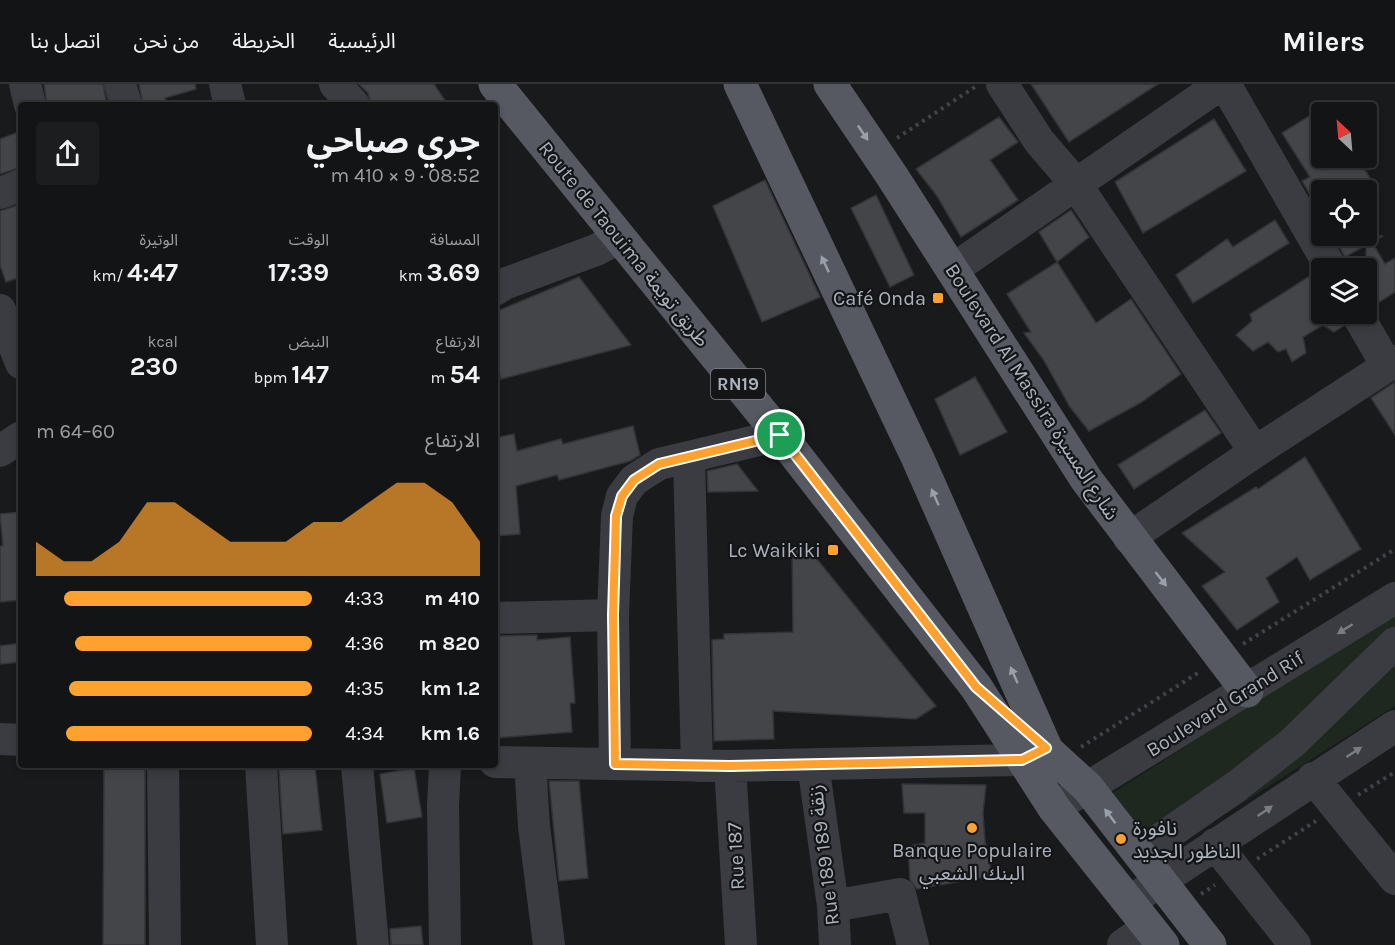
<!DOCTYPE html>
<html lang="ar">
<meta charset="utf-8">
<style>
body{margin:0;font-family:Karla,"Noto Sans Arabic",sans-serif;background:#1c1d1e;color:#f1f3f6;direction:rtl;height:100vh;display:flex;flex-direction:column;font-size:22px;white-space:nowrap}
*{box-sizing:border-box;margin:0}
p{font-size:20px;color:#9d9ea0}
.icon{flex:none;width:33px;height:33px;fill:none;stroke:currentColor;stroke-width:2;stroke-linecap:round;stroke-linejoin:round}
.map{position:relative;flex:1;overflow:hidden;direction:ltr}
.details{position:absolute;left:18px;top:18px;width:480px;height:666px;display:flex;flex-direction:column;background:#131415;border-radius:6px;box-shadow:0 3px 9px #0003,0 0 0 2px #323334;direction:rtl}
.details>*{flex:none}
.needle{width:39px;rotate:334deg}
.tools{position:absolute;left:1311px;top:18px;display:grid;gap:12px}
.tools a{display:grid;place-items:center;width:66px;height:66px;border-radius:6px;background:#131415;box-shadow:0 3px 9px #0003,0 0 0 2px #323334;font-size:30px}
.pin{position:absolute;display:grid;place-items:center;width:51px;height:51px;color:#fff;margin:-26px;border:3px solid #fff;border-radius:50%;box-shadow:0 2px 6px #0007}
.round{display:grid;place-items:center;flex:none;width:63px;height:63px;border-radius:6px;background:#1c1d1e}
.headline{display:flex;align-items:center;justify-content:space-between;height:102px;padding:0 18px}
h1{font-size:33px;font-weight:700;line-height:45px}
.stats{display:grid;grid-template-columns:repeat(3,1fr);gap:9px;height:102px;padding:6px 18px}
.stats div{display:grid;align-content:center}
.stats b{font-size:26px;font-weight:700}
.stats small{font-size:16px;font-weight:400}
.stats p{font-size:16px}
.chart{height:168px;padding:12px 18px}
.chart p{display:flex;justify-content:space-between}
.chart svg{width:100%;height:108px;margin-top:6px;fill:#ffa12e;opacity:.7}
ul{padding:0 18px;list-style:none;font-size:20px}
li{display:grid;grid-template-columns:96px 72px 1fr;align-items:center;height:45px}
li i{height:15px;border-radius:8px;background:#ffa12e}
header{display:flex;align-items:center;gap:36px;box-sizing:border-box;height:84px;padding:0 30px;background:#131415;border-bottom:2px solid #323334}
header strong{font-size:28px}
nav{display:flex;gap:33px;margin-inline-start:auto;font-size:21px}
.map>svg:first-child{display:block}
.green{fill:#1f281f}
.building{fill:#434549;stroke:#333438;stroke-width:1.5}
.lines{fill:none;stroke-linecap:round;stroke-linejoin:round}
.path{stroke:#404349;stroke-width:4;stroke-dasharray:3 4.5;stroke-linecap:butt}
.minor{stroke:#3a3c41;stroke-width:32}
.major{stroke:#565961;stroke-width:33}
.oneway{fill:#9aa0ab}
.oneway2{fill:#787d85}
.route-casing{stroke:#fff;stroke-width:12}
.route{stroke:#ffa12e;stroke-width:8}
.poi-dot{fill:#ffa12e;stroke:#141517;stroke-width:2}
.labels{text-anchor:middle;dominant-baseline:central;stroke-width:4.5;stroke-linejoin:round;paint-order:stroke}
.shield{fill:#141517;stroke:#7e838b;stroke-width:1.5}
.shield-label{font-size:18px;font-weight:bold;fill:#abb2bd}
.street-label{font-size:20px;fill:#abb2bd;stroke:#141517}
.poi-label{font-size:20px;fill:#abb2bd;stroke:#141517;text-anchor:end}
</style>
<header>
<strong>Milers</strong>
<nav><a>الرئيسية</a><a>الخريطة</a><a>من نحن</a><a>اتصل بنا</a></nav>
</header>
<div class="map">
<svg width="1395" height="861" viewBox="0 0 1395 861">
<rect width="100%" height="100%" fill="#191a1c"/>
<!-- green -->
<path class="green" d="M1395 529V622L1164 769 1156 770 1111 710Z"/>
<!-- building -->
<path class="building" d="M44 0H103L107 21H47Z
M139 0H195L196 5 165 14 167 21H143Z
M359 0H434L448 21H371L368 9Z
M1031 0H1158L1069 58Z
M1322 24V86L1344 74H1358L1377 106H1322V131L1302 97 1310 93 1282 49Z
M999 33 1018 58 990 76 1018 116 961 153 937 112 916 85Z
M1214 35 1246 87 1143 149 1115 98Z
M21 47V83L0 90V55Z
M765 96 820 213 762 238 713 122Z
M876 111 914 191 890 203 851 124Z
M21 120V193L6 198 0 181V127Z
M1071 126 1089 153 1057 178 1039 148Z
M1275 136 1289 159 1193 219 1176 191 1227 155 1233 163Z
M1366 148 1369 152H1383L1372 158 1385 180 1395 174V208L1376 220 1366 205V161L1345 173 1333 152H1366Z
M1057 178 1096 239 1131 215 1181 290 1140 319 1089 347 1070 323 1043 275 1024 249 1031 248 1007 210Z
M1313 190 1322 199V230H1339L1343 242 1334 248 1323 241 1303 253 1306 269 1292 278 1286 265 1278 268 1268 258 1253 267 1236 251 1252 237 1250 230Z
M579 193 631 261 501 295 495 274V228Z
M975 293 1007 348 960 371 935 315Z
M1395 298V351L1371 314Z
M1205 326 1221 349 1134 405 1118 381Z
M633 342 640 371 630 377 559 396 557 391 516 402 520 450 495 452V354L514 350 517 367 561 355 563 360Z
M1305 373 1361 465 1310 496 1297 473 1266 494 1279 518 1237 546 1202 502 1225 488 1182 449 1256 403 1258 405Z
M737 380 758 407 708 408 707 387Z
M21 428V516L0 518V462H3L0 430Z
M792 464H808L936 622 916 635 773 627 774 655 714 657 712 556 724 555V550L793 548Z
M537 551V556L570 553 575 619H570L572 648 495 654V552Z
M21 559V578L0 580V562Z
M104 681H145V861H103Z
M315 682 322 746 283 750 279 686Z
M414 684 422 733 387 739 380 690Z
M549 697H579L588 794 559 797Z
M902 700 986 701 983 729 985 757 992 792 917 805 910 796 908 762 925 759V729H904Z
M421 842 423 861H391L390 845Z"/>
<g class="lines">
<!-- path -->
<path class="path" d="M897 54 978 1
M1243 560 1395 465
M1081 663 1201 587
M1358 711 1395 688
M1257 775 1316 737
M1201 810 1215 801"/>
<!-- minor -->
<path class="minor" d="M25 0 30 21
M120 0 126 21
M225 0 230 21
M335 0 354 21
M1002 0 1039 57 1075 99 1255 368
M1225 0 1331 184
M0 109 21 101
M952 186 1221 0
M495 206 504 200 596 166 619 154
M0 226 21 279
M1357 230 1387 282
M0 367 21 353
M689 375 697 682
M1129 454 1255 368 1395 277
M495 534 613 531
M0 655 21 656
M495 678 730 682 1022 676 1043 665
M530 679 534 742 549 861
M615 680 613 531 617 432 622 412 634 396 659 380 780 351
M813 680 833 822 835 861
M163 681 165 861
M261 681 272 861
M357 681 373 861
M445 681 443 722 445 861
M730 682 741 861
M1313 694 1395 795
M1054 724 1395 514
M1215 760 1295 861
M1139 770 1237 702 1292 659 1395 559
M1129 818 1395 642
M833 822 900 810 913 861
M1123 861 1149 843"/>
<!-- major -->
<path class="major" d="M495 0 780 351 976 603 1054 724 1163 861
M740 0 918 375 1046 664
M830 0 892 92 1086 395 1247 607
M1029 650 1088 704 1210 861"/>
</g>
<!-- one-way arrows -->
<defs><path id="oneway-solid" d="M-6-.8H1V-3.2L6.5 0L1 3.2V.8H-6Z" transform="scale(1.5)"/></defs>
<g class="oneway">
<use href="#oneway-solid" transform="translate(863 49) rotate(56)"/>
<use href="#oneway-solid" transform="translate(825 180) rotate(-115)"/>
<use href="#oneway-solid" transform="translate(935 413) rotate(-114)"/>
<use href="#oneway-solid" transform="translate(1161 495) rotate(52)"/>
<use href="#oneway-solid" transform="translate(1014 591) rotate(-114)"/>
<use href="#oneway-solid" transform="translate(1110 732) rotate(-127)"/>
</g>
<g class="oneway2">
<use href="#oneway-solid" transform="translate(1345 545) rotate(148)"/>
<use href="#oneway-solid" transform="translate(1354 668) rotate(-33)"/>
<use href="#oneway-solid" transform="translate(1265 727) rotate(-34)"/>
</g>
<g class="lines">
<!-- route casing -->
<g class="route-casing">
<path id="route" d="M780 351 976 603 1046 664 1022 676 730 682 615 680 613 531 616 432 622 412 634 396 659 380Z"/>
</g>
<!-- route -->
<use href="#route" class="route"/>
</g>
<!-- markers -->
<g class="poi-dot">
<rect x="932" y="208" width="12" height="12" rx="3"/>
<rect x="827" y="460" width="12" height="12" rx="3"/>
<circle cx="972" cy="744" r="6"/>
<circle cx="1121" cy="755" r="6"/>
</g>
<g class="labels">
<!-- shield labels -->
<rect class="shield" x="711" y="285" width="54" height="30" rx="4.5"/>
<g class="shield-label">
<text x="738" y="300">RN19</text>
</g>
<!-- street labels -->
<g class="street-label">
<text transform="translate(624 160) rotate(51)">Route de Taouima طريق تويمة</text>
<text transform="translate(1032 308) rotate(57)">Boulevard Al Massira شارع المسيرة</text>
<text transform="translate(1225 620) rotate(-32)">Boulevard Grand Rif</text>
<text transform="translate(824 771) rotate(-97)">Rue 189 زنقة 189</text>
<text transform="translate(736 772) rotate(-93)">Rue 187</text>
</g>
<!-- poi labels -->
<g class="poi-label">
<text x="926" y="214">Café Onda</text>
<text x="821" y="466">Lc Waikiki</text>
<text x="1133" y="744" text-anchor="start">نافورة<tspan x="1133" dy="23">الناظور الجديد</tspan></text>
<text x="972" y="766" text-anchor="middle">Banque Populaire<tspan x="972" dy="23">البنك الشعبي</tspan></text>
</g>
</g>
</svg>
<div class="tools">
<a><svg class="needle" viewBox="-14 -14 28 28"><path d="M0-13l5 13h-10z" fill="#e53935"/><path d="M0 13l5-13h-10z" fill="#9d9ea0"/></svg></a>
<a><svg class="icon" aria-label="locate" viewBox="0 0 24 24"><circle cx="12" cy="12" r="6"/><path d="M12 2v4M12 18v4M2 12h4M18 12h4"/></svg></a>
<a><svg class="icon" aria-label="layers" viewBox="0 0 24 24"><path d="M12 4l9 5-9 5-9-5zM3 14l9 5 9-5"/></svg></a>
</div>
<div class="pin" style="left:780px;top:351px;background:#1e9e55"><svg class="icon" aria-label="arrive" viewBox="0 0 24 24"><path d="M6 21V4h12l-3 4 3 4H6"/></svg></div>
<section class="details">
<div class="headline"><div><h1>جري صباحي</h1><p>08:52 · 9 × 410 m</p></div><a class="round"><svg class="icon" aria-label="share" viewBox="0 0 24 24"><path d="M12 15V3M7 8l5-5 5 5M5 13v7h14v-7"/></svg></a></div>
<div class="stats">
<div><p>المسافة</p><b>3.69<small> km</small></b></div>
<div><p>الوقت</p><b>17:39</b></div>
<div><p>الوتيرة</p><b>4:47<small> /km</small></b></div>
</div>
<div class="stats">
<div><p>الارتفاع</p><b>54<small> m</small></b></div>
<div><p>النبض</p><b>147<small> bpm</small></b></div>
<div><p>kcal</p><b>230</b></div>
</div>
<div class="chart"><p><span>الارتفاع</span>60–64 m</p>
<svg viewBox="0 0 160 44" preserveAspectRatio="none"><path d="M0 44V30L10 38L20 38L30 30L40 14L50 14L60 22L70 30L80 30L90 30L100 22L110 22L120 14L130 6L140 6L150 14L160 30V44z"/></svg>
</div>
<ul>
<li><b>410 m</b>4:33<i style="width:90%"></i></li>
<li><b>820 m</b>4:36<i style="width:86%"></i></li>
<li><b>1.2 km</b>4:35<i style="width:88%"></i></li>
<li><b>1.6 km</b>4:34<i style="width:89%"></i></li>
</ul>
</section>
</div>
